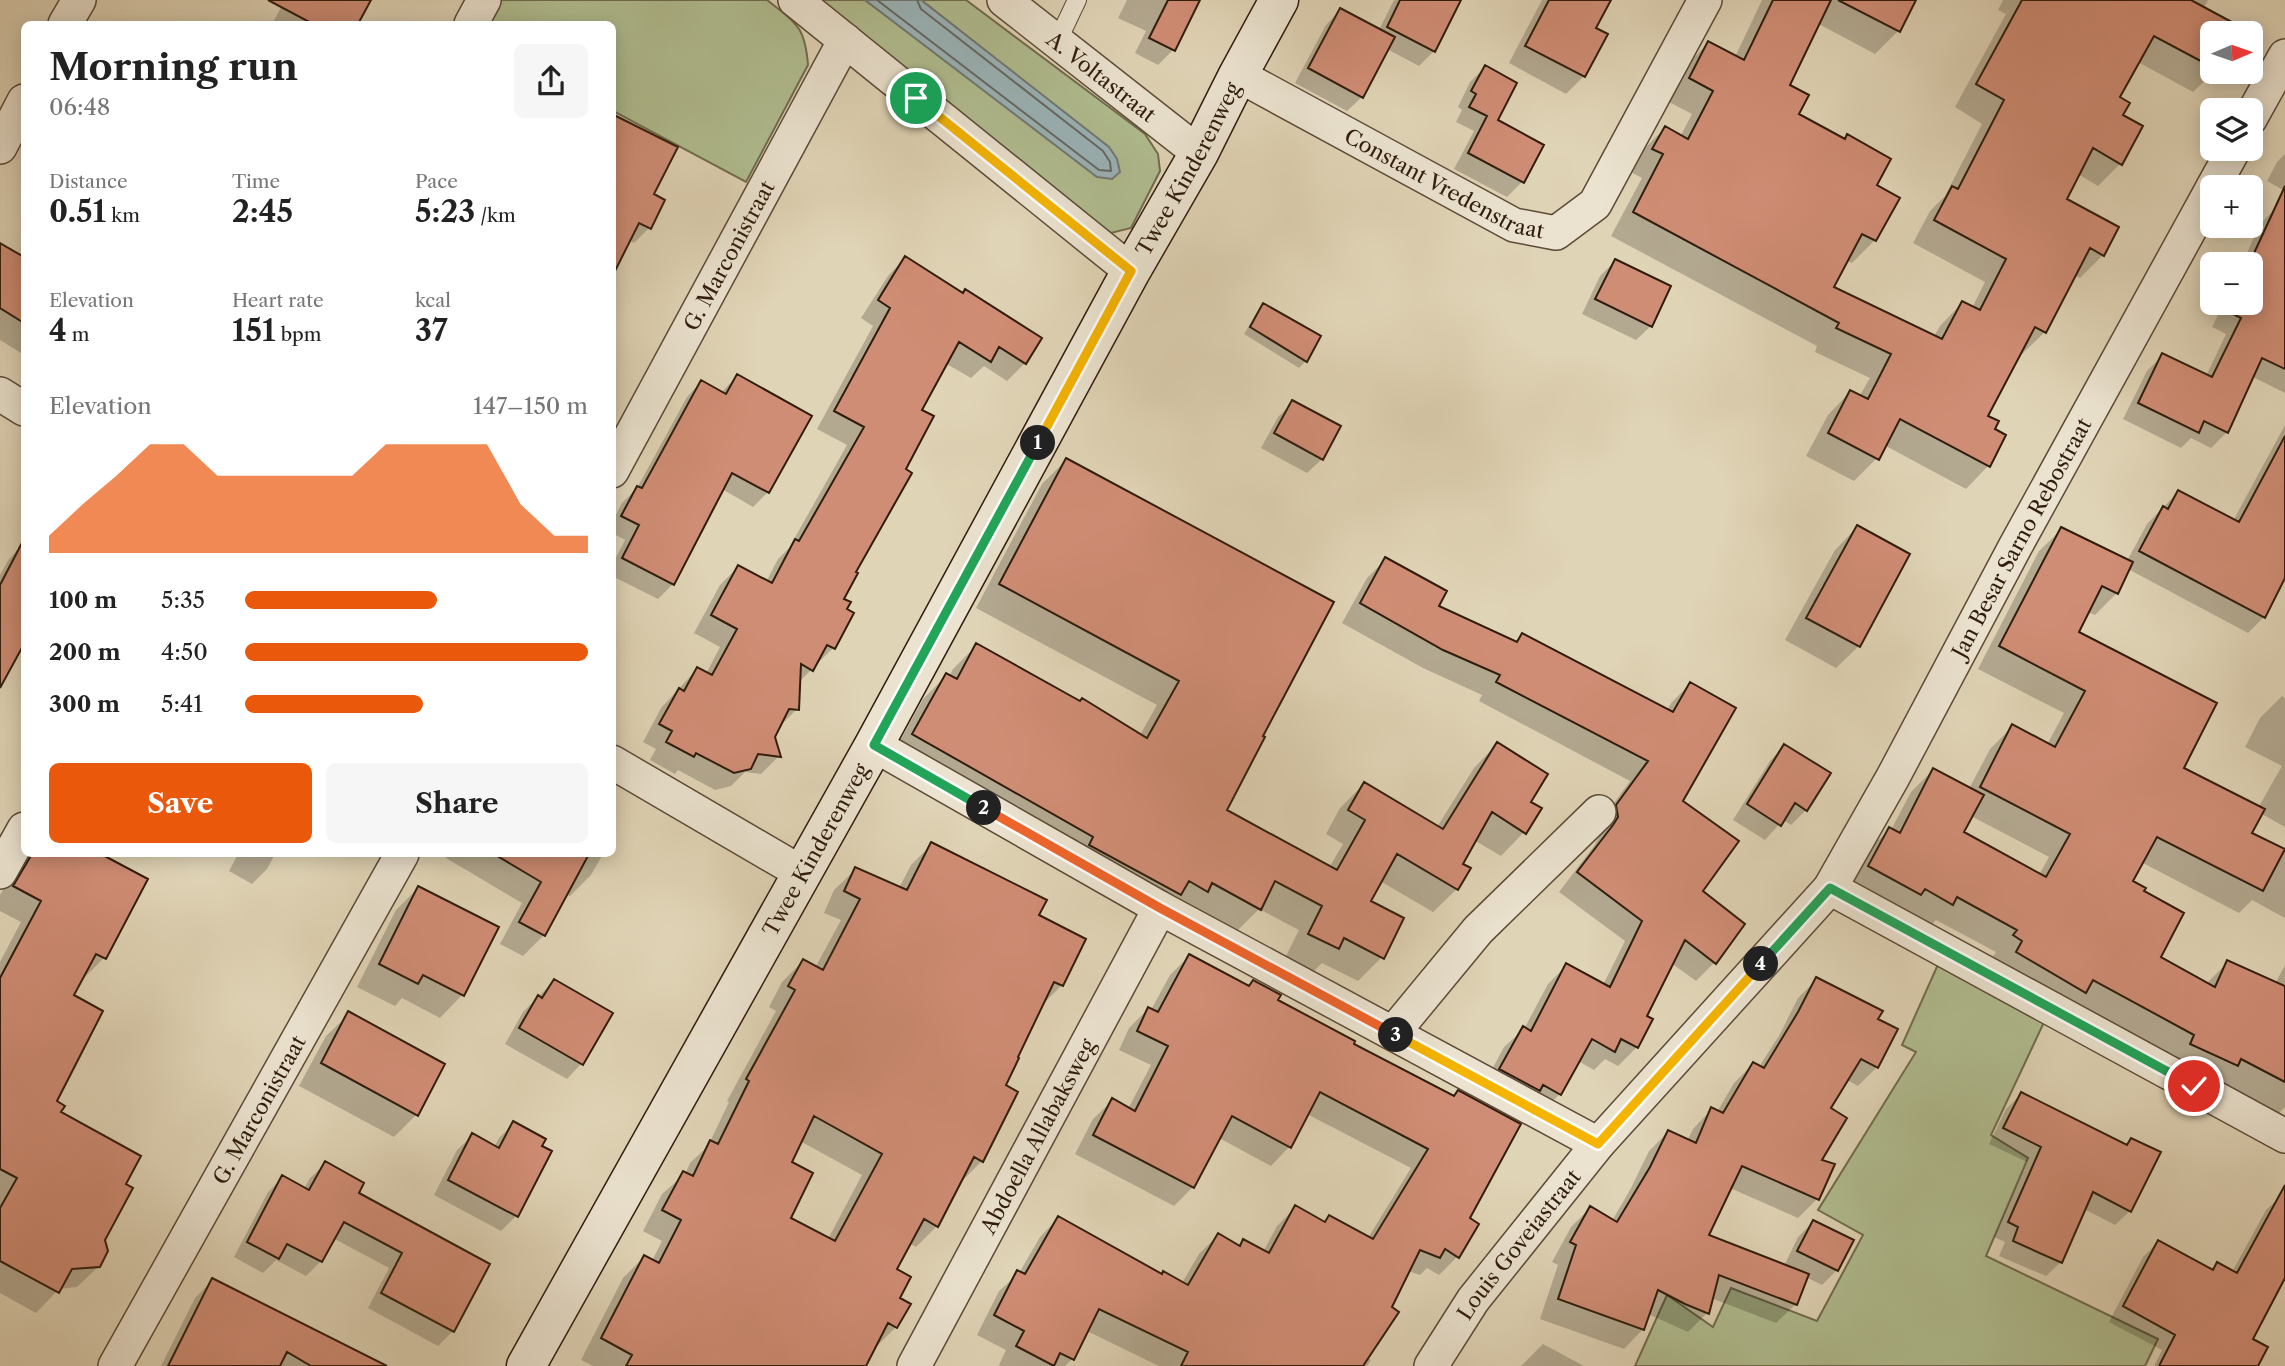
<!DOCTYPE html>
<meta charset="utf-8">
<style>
body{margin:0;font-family:"Libre Caslon Text",serif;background:#f6f6f6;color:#222;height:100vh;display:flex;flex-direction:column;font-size:26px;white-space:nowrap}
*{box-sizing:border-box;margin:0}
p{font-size:23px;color:#767676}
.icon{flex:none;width:38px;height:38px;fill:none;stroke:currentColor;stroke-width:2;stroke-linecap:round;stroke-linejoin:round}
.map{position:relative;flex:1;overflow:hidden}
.drawer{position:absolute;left:21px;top:21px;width:595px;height:836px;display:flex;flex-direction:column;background:#fff;border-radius:10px;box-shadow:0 4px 18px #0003}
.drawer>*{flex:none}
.needle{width:46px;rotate:88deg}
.fabs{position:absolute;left:2200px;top:21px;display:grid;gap:14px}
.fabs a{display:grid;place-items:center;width:63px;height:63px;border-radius:10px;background:#fff;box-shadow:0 4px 18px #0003;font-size:35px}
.pin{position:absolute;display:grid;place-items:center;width:60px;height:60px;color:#fff;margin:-30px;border:4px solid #fff;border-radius:50%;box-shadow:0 2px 7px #0007}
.km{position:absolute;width:35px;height:35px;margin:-18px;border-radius:50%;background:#222;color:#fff;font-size:19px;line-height:35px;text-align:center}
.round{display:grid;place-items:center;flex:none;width:74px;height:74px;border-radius:10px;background:#f6f6f6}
.summary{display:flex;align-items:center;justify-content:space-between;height:119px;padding:0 28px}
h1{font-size:38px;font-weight:800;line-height:52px}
.figures{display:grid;grid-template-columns:repeat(3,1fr);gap:10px;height:119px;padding:7px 28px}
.figures div{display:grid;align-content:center}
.figures b{font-size:30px;font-weight:800}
.figures small{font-size:19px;font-weight:400}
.figures p{font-size:19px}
.chart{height:196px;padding:14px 28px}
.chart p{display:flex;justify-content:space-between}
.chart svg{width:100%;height:126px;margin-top:7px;fill:#ea580c;opacity:.7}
.action{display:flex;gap:14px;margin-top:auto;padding:14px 28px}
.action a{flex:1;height:80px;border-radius:10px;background:#ea580c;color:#fff;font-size:28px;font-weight:800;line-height:80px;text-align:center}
.action a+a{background:#f6f6f6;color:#222}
ul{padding:0 28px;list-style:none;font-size:23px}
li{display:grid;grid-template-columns:112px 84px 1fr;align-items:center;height:52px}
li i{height:18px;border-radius:9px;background:#ea580c}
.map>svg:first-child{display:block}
.green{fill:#b0bd90;stroke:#706c4e;stroke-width:2}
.water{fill:#9ab5ba;stroke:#707875;stroke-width:2}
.shadow{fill:#0003;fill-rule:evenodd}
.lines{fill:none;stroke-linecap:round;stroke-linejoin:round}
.shore{stroke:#656864;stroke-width:2}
.building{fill:#d08d75;stroke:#301c0d;stroke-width:2;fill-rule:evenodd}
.lane-casing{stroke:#5c4a37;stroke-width:20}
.street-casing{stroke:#5c4a37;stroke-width:36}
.secondary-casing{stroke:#301c0d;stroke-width:41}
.lane{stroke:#ebe3d0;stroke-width:18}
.street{stroke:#ebe3d0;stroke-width:33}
.secondary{stroke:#ebe3d0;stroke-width:38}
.split-1-casing{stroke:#fff;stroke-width:14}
.split-2-casing{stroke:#fff;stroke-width:14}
.split-3-casing{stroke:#fff;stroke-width:14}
.split-4-casing{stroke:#fff;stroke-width:14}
.split-5-casing{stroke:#fff;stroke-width:14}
.split-1{stroke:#f5b400;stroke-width:9}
.split-2{stroke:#22a559;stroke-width:9}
.split-3{stroke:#f0652b;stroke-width:9}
.split-4{stroke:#f5b400;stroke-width:9}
.split-5{stroke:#22a559;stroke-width:9}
.labels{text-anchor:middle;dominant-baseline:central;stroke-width:6;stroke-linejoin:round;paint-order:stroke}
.street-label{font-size:21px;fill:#301c0d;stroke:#ebe3d0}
</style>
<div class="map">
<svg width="2285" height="1366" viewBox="0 0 2285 1366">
<rect width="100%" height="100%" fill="#e0d4b6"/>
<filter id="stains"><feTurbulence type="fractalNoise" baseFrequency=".00286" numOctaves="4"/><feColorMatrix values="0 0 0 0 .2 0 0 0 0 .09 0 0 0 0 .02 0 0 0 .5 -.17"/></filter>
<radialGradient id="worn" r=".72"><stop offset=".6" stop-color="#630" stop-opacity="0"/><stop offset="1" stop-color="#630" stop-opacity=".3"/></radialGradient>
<!-- green -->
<path class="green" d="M498 0H767C796 23 805 26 808 65L746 182 613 111 612 24H484Z
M814 0H865L960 71 977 44 921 0H966L1145 134 1158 154 1160 171 1131 228 1111 233 1079 211Z
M1940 960 2046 1018 1991 1135 2028 1158 1986 1256 2158 1339 2145 1366H1635L1667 1295 1713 1327 1731 1288 1817 1321 1863 1235 1818 1210 1916 1052 1902 1045Z"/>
<!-- water -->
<path class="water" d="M865 0H921L1109 147 1117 159 1120 172 1112 179 1097 177Z"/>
<!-- shadow -->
<path class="shadow" d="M285 0H369L356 24H272Z
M1127 0H1198L1173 50 1158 65 1135 53 1146 31 1118 18Z
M1394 0H1445L1434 51 1419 66 1387 49 1362 97 1347 111 1295 83 1326 25 1340 10 1379 30Z
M1542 0H1609L1594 28 1584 76 1566 94 1509 63Z
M1762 0H1914L1898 31 1875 54 1817 23 1788 85 1796 114 1874 185 1898 199 1875 240 1852 263 1846 260 1831 288 1934 336 1940 326 1962 303 1972 308 1985 282 1913 243 1930 211 1945 196 1982 124 1955 107 2006 14 1998 10 2003 0H2208L2203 9 2238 28 2236 33H2212V72H2214L2193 92 2138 62 2118 98 2121 116V163L2098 186 2078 174 2065 200 2103 255 2080 278 2074 275 2045 332 2022 354 2019 353 1986 417 1992 430 1988 466 1966 489 1884 445 1877 458 1854 481 1806 456 1828 415 1850 392 1859 397 1870 378 1815 352 1817 346 1611 236 1642 178 1631 172 1642 151 1665 128 1680 137 1692 114 1667 101 1686 66 1708 43 1735 57Z
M1485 67 1495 120 1542 145 1522 182 1507 197 1454 169 1474 131 1456 122 1462 110 1458 107 1470 82Z
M2285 154V191L2267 181 2277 162Z
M652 195 649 228 634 243 629 240Z
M2276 208 2285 212V393L2251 376 2227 432 2211 448 2191 438 2181 448 2123 419 2147 371 2163 355 2206 376 2226 334 2212 327 2224 303H2250V264H2242L2260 224Z
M6 248 24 259V355L0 340V255Z
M905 258 1025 363 1007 381 984 366 971 378 945 363 920 411 842 600 833 648 798 683 797 709 779 727 773 737 779 756 761 774 745 772 731 786 715 790 678 770 675 774 650 760 656 749 643 742 661 708 697 669 706 674 720 647 694 633 720 585 738 567 766 582 778 559 789 548 847 445 817 429 873 326 861 318 888 276Z
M1615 261 1651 326 1636 340 1582 314 1600 276Z
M1264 305 1306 361 1299 368 1244 334 1257 312Z
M737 376 768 492 753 507 722 489 673 584 658 599 612 576V565L625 540 612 533V522L622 503 637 488 687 397 701 382 721 393Z
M1293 402 1322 459 1307 473 1261 448 1278 417Z
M2285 425V574L2264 617 2248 633 2128 569 2117 593 2095 615 2087 612 2077 633 2182 769 2258 808 2282 766 2245 747 2260 718 2282 696 2285 698V827L2260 813 2249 833 2285 851V918L2252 900 2239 913 2141 862 2131 881 2142 892 2158 958 2206 984 2228 962 2275 984 2285 965V1107L2279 1113 1992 958 1996 952 1936 920 1930 926 1847 889 1867 851 1890 829 1891 830 1911 792 1933 770 1969 789 1990 749 2013 726 2047 745 2064 713 1978 669 2039 551 2062 529 2127 561 2147 524 2178 492 2233 521ZM1971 816 2049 857 2039 875 1962 832Z
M1066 460 1331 602 1225 810 1329 868 1343 844 1326 834 1340 808 1364 784 1437 827 1474 768 1497 744 1528 802 1524 832 1501 856 1474 840 1460 865 1457 889 1433 912 1380 881 1368 902 1382 957 1358 981 1322 963 1313 972 1285 958 1299 930 1259 909 1236 932 890 759 923 699 947 675 949 677 953 669 976 646 1140 735 1157 705 976 608 1042 484Z
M1857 527 1859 646 1836 668 1785 640 1835 550Z
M23 544 24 640 0 685V575L9 559Z
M1386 559 1436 607 1515 642 1522 635 1667 711 1671 703 1690 684 1680 801 1715 962 1696 981 1671 963 1645 1017 1637 1047 1618 1066 1605 1059 1594 1070 1578 1061 1560 1094 1540 1113 1482 1088 1504 1047 1524 1029 1548 984 1567 965 1603 985 1625 941 1559 892 1594 846 1599 837 1598 825 1630 781 1479 701 1482 695 1423 668 1342 623 1367 578Z
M1784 746 1806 810 1791 825 1783 820 1765 840 1733 820 1770 761Z
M932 844 1037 916 1062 985 1040 1007 1004 1086 982 1161 961 1182 937 1226 916 1247 909 1243 894 1270 898 1299 896 1327 875 1348 864 1366H593L581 1360 623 1278 644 1257 652 1261 662 1241 643 1231 662 1194 685 1174 690 1163 708 1146 729 1102 727 1101 776 1011 769 1007 782 982 803 961 815 968 841 920 824 913 834 890 856 869 899 888 911 865ZM800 1141 862 1175 828 1239 789 1218V1163Z
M24 854H98L104 958 83 979 82 978 72 996 55 1102 59 1112 123 1184 103 1239 99 1266 77 1287 59 1289 36 1313 0 1293V962L21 922 0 911V895Z
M238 854H275L267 869 252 884 229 871Z
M448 854H603L591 875 570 896 566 894 544 935 523 956 500 944 522 903 446 858Z
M418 888 496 928 462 995 440 1018 402 998 395 1006 357 987 396 910Z
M1189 956 1247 987 1253 982 1275 1001 1351 1044 1453 1097 1467 1219 1458 1256 1439 1275 1427 1268 1420 1275 1408 1271 1366 1357 1371 1360 1367 1366H1159L1087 1331 1072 1359 1065 1366H1000L999 1365 1006 1350 977 1335 999 1291 1019 1273 1040 1237 1058 1218 1161 1276 1182 1283 1199 1254 1218 1235 1237 1247 1243 1241 1263 1252 1277 1226 1296 1207 1324 1223 1329 1217 1368 1238 1411 1168 1307 1114 1289 1147 1271 1166 1219 1138 1193 1187 1174 1206 1075 1154 1093 1119 1112 1101 1128 1109 1151 1065 1119 1050 1129 1028 1148 1009 1151 1010 1170 975Z
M1817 979 1876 1020 1877 1067 1858 1086 1847 1080 1829 1109 1820 1161 1817 1199 1798 1218 1730 1188 1707 1236 1784 1266 1798 1237 1813 1222 1837 1270 1822 1285 1806 1277 1796 1304 1776 1323 1711 1298 1707 1313 1688 1332 1648 1314 1643 1329 1624 1349 1540 1319 1558 1265 1552 1262 1571 1227 1590 1208 1612 1221 1631 1188 1649 1151 1668 1132 1687 1141 1693 1129 1712 1109 1717 1112 1734 1083 1753 1064 1759 1067 1780 1034 1798 998Z
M554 981 610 1013 581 1064 567 1079 505 1044 523 1012Z
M349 1014 416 1115 394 1137 299 1086 326 1036Z
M2021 1094 2125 1146 2131 1140 2130 1211 2115 1225 2084 1209 2061 1262 2046 1276 1999 1256 2005 1242 1994 1237 2027 1162 1989 1144 2006 1109Z
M514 1123 516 1216 501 1231 434 1195 457 1150 472 1136 494 1147 499 1138Z
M325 1164 357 1194 488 1265 453 1331 438 1346 368 1308 389 1268 333 1238 321 1261 306 1276 276 1260 263 1273 234 1257 268 1192 283 1177 304 1189 310 1178Z
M2281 1196 2285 1198V1282L2282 1280 2251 1340 2256 1366H2154L2162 1350 2109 1322 2143 1257 2158 1242 2211 1270 2217 1265 2232 1272 2266 1210Z
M213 1280 383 1366H161L195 1298Z
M1543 1344 1584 1366H1521Z"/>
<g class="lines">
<!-- shore -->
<path class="shore" d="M877 0 1099 170 1111 171 1110 162 1103 151 921 9 917 0"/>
</g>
<!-- building -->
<path class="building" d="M268 0H371L358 24H313Z
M1168 0H1200L1175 51 1149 38Z
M1400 0H1461L1435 52 1387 27Z
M1549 0H1611L1596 28 1608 34 1585 77 1525 46Z
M1773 0H1831L1790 85 1809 95 1799 114 1845 139 1847 134 1891 159 1877 185 1900 198 1876 241 1862 234 1834 287 1942 339 1962 301 1980 310 2006 259 1934 220 1952 186 1958 189 2004 100 1976 84 2022 0H2191L2241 27 2238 33H2212V67L2154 36 2120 97 2130 103 2123 115 2143 126 2122 165 2093 148 2067 199 2119 227 2104 256 2090 248 2046 333 2035 327 1988 416 1999 421 1995 429 2006 435 1990 467 1900 419 1879 460 1828 433 1850 390 1868 399 1891 354 1836 328 1839 323 1633 212 1663 154 1652 149 1665 126 1688 139 1713 91 1689 78 1708 41 1744 60Z
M1838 0H1916L1900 32Z
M1340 8 1395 37 1363 98 1308 68Z
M1485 65 1517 83 1498 120 1544 145 1524 183 1468 153 1487 116 1469 107 1476 94 1471 91Z
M612 114 678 147 654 194 665 200 651 229 639 223 612 277Z
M2285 186V369L2262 358 2228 433 2204 421 2199 433 2138 403 2162 353 2212 377 2241 318 2227 311 2231 303H2250V264H2249Z
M0 243 24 257V323L0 308Z
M905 256 963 293 965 289 1042 338 1026 364 999 347 991 362 959 342 922 410 934 416 906 469 912 473 856 572 858 573 844 599 851 602 847 609 854 613 835 649 827 645 813 671 801 664 799 710 789 709 775 737 781 757 758 754 751 769 734 773 696 753 694 757 666 742 672 731 659 724 679 688 684 691 697 667 712 675 737 629 711 615 738 565 772 583 795 539 799 541 864 427 834 411 890 308 878 300Z
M1615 259 1671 286 1652 327 1595 299Z
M1263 303 1321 336 1307 362 1250 327Z
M737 374 812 416 769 493 732 473 674 585 622 558 639 525 621 516 637 486 642 488 701 380 726 394Z
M1292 400 1341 426 1323 460 1274 433Z
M2285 436V578L2265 618 2139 551 2163 506 2168 509 2178 490 2239 522Z
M1066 458 1334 602 1263 736 1265 737 1227 810 1337 870 1365 820 1348 810 1364 782 1443 829 1497 742 1548 774 1531 802 1542 808 1526 834 1492 812 1463 864 1471 868 1458 890 1397 854 1371 901 1404 918 1384 959 1344 938 1339 949 1308 934 1322 906 1275 881 1261 910 1212 883 1208 892 1189 881 1181 895 1089 845 1093 837 912 734 946 673 957 679 976 643 1080 701 1082 698 1147 738 1179 681 999 584Z
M1857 525 1910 554 1860 647 1806 618Z
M2061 527 2133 562 2118 594 2102 586 2079 632 2217 703 2184 768 2265 809 2252 833 2285 849 2263 891 2157 837 2133 881 2146 888 2144 891 2184 913 2161 957 2215 987 2227 960 2285 986V1082L2241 1059 2238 1066 2190 1044 2194 1035 2093 980 2086 993 2016 952 2022 941 2013 935 2017 930 1957 897 1953 905 1925 889 1921 895 1868 866 1889 827 1900 833 1933 768 1984 795 1964 832 2046 877 2070 834 1980 787 2012 724 2055 747 2085 691 1999 646Z
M24 539V644L0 688V585Z
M1385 557 1447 591 1439 606 1517 642 1522 633 1673 712 1690 682 1736 708 1683 801 1739 841 1703 891 1745 924 1716 964 1685 940 1647 1016 1653 1019 1638 1048 1621 1039 1615 1052 1592 1039 1561 1095 1543 1085 1540 1091 1499 1069 1523 1026 1531 1031 1566 963 1610 987 1642 921 1577 872 1613 825 1618 817 1616 805 1648 761 1496 682 1500 675 1443 650 1360 603Z
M1784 744 1831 773 1807 811 1795 803 1781 826 1747 804Z
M931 842 1047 900 1039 915 1086 939 1063 986 1054 982 1018 1057 1019 1058 1006 1085 1018 1092 983 1162 974 1157 938 1227 924 1219 897 1269 911 1277 900 1298 911 1304 897 1328 888 1323 866 1366H626L632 1355 601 1338 644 1255 659 1263 681 1220 662 1210 683 1171 693 1176 710 1140 718 1144 749 1081 746 1079 795 990 788 986 803 959 823 970 860 899 844 891 855 867 907 890ZM814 1116 882 1154 835 1241 791 1218 813 1173 792 1162Z
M32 854H101L148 879 106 959 96 954 74 995 103 1011 57 1101 65 1106 61 1112 141 1156 126 1184 133 1188 105 1240 108 1251 100 1267 72 1269 59 1293 0 1261V1208L17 1178 0 1169V978L41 901 13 886Z
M494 854H589L545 936 519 922 541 882Z
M418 886 499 927 464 996 423 975 418 984 379 964Z
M1189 954 1249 986 1253 980 1281 995 1278 1000 1355 1041 1354 1044 1454 1096 1458 1090 1521 1124 1470 1218 1479 1224 1459 1258 1445 1249 1440 1258 1420 1250 1392 1307 1399 1312 1363 1366H1181L1188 1352 1099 1309 1074 1360 1060 1353 1054 1366 1016 1346 1024 1331 994 1315 1017 1270 1025 1274 1058 1216 1162 1274 1163 1271 1188 1285 1218 1233 1240 1246 1243 1239 1269 1253 1295 1205 1325 1222 1329 1215 1373 1239 1428 1149 1320 1092 1291 1148 1232 1116 1194 1188 1093 1135 1112 1098 1135 1111 1168 1046 1137 1031 1148 1007 1158 1012Z
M1816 977 1883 1011 1878 1019 1898 1029 1878 1068 1861 1059 1831 1108 1847 1118 1822 1160 1835 1164 1819 1200 1742 1166 1709 1235 1809 1274 1797 1305 1719 1275 1709 1314 1685 1304 1658 1290 1644 1330 1558 1299 1576 1245 1570 1242 1590 1206 1617 1222 1650 1167 1668 1130 1696 1143 1711 1107 1723 1113 1753 1062 1764 1068 1798 1012Z
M554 979 613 1013 583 1065 519 1028 538 995 542 998Z
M348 1011 445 1064 418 1116 321 1063Z
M2021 1092 2127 1145 2131 1138 2161 1152 2131 1212 2093 1192 2062 1263 2013 1241 2018 1227 2008 1222 2041 1147 2003 1128Z
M513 1121 546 1139 542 1146 552 1151 518 1217 448 1180 472 1133 499 1148Z
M325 1161 364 1183 359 1193 490 1264 454 1332 381 1293 402 1253 344 1222 322 1262 287 1244 279 1259 247 1242 282 1175 309 1190Z
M2285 1185V1278L2253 1339 2268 1347 2258 1366H2159L2175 1335 2123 1306 2158 1240 2213 1270 2217 1262 2237 1273Z
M1813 1220 1854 1240 1838 1271 1797 1251Z
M212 1278 387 1366H311L287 1352 280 1366H168Z"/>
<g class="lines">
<!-- lane casing -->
<g class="lane-casing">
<path id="lane" d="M1057 42 1077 0"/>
</g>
<!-- street casing -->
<g class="street-casing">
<g id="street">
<path d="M795 0 1131 271"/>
<path id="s1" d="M1004 0 1199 153"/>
<path d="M65 24 79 0"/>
<path d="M471 24 484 0"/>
<path id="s2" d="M1238 75 1514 225 1556 233 1595 204 1705 0"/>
<path d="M2250 119 2285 56"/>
<path d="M0 147 24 101"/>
<path d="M2213 187 2234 149"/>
<path d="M0 394 24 409"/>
<path id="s3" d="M612 471 845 40"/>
<path d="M874 745 1160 908 1598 1144"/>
<path d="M612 762 802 873"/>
<path d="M0 872 24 829"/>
<path id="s4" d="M1830 888 1893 777 2015 547 2212 189"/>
<path d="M1393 1033 1478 930 1599 812"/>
<path id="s5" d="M115 1366 402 854"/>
<path id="s6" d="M914 1366 1160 908"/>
<path id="s7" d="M1431 1366 1473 1300 1598 1144 1830 888 2285 1136"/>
</g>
</g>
<!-- secondary casing -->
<g class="secondary-casing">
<g id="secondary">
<path id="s8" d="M526 1366 874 745 1131 271 1199 153 1238 75 1279 0"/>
</g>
</g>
<!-- lane -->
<use href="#lane" class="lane"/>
<!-- street -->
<use href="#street" class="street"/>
<!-- secondary -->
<use href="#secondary" class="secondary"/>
</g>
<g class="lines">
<!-- split-1 casing -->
<g class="split-1-casing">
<path id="split-1" d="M916 98 1131 271 1038 443"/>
</g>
<!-- split-2 casing -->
<g class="split-2-casing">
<path id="split-2" d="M984 808 874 745 1038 443"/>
</g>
<!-- split-3 casing -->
<g class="split-3-casing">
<path id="split-3" d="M984 808 1160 908 1396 1035"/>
</g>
<!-- split-4 casing -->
<g class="split-4-casing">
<path id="split-4" d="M1396 1035 1598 1144 1761 964"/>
</g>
<!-- split-5 casing -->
<g class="split-5-casing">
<path id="split-5" d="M1761 964 1830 888 2194 1086"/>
</g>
<!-- split-1 -->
<use href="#split-1" class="split-1"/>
<!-- split-2 -->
<use href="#split-2" class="split-2"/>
<!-- split-3 -->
<use href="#split-3" class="split-3"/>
<!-- split-4 -->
<use href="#split-4" class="split-4"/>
<!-- split-5 -->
<use href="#split-5" class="split-5"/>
</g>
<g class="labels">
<!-- street labels -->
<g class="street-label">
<text stroke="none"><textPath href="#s1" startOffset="124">A. Voltastraat</textPath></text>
<text stroke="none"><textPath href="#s8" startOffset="1368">Twee Kinderenweg</textPath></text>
<text stroke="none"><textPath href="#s2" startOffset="234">Constant Vredenstraat</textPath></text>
<text stroke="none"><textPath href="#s3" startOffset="245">G. Marconistraat</textPath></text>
<text stroke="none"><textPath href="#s4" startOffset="399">Jan Besar Sarno Rebostraat</textPath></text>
<text stroke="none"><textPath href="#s8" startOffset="592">Twee Kinderenweg</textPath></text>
<text stroke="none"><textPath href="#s5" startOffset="294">G. Marconistraat</textPath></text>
<text stroke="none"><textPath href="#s6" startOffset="261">Abdoella Allabaksweg</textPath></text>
<text stroke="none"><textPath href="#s7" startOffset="150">Louis Goveiastraat</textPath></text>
</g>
</g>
<rect width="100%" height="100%" filter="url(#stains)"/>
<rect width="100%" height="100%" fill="url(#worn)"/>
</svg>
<div class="fabs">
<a><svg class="needle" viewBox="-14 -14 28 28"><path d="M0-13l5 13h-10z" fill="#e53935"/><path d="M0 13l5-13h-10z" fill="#767676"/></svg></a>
<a><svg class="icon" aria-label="layers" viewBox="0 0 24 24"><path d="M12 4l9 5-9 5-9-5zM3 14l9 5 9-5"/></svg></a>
<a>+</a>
<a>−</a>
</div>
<div class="pin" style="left:916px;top:98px;background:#1e9e55"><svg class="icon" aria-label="arrive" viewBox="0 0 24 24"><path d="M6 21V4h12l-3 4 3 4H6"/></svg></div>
<div class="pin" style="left:2194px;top:1086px;background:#d93025"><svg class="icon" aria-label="check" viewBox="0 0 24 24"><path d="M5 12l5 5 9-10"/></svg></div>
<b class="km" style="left:1038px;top:443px">1</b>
<b class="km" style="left:984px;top:808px">2</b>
<b class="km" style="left:1396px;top:1035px">3</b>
<b class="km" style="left:1761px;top:964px">4</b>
<section class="drawer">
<div class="summary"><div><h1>Morning run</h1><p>06:48</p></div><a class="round"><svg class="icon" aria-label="share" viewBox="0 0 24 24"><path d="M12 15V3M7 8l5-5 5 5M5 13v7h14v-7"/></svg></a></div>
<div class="figures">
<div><p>Distance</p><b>0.51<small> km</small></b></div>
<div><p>Time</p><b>2:45</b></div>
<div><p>Pace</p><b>5:23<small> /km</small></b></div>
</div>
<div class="figures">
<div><p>Elevation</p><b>4<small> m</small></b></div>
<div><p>Heart rate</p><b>151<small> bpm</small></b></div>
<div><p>kcal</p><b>37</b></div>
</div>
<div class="chart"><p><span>Elevation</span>147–150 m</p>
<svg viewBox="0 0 160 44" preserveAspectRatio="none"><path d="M0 44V38L10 27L20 17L30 6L40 6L50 17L60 17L70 17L80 17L90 17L100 6L110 6L120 6L130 6L140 27L150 38L160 38V44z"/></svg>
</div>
<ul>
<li><b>100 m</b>5:35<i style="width:56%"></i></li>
<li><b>200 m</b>4:50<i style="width:100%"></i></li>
<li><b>300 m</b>5:41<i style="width:52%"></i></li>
</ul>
<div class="action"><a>Save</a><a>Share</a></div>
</section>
</div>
